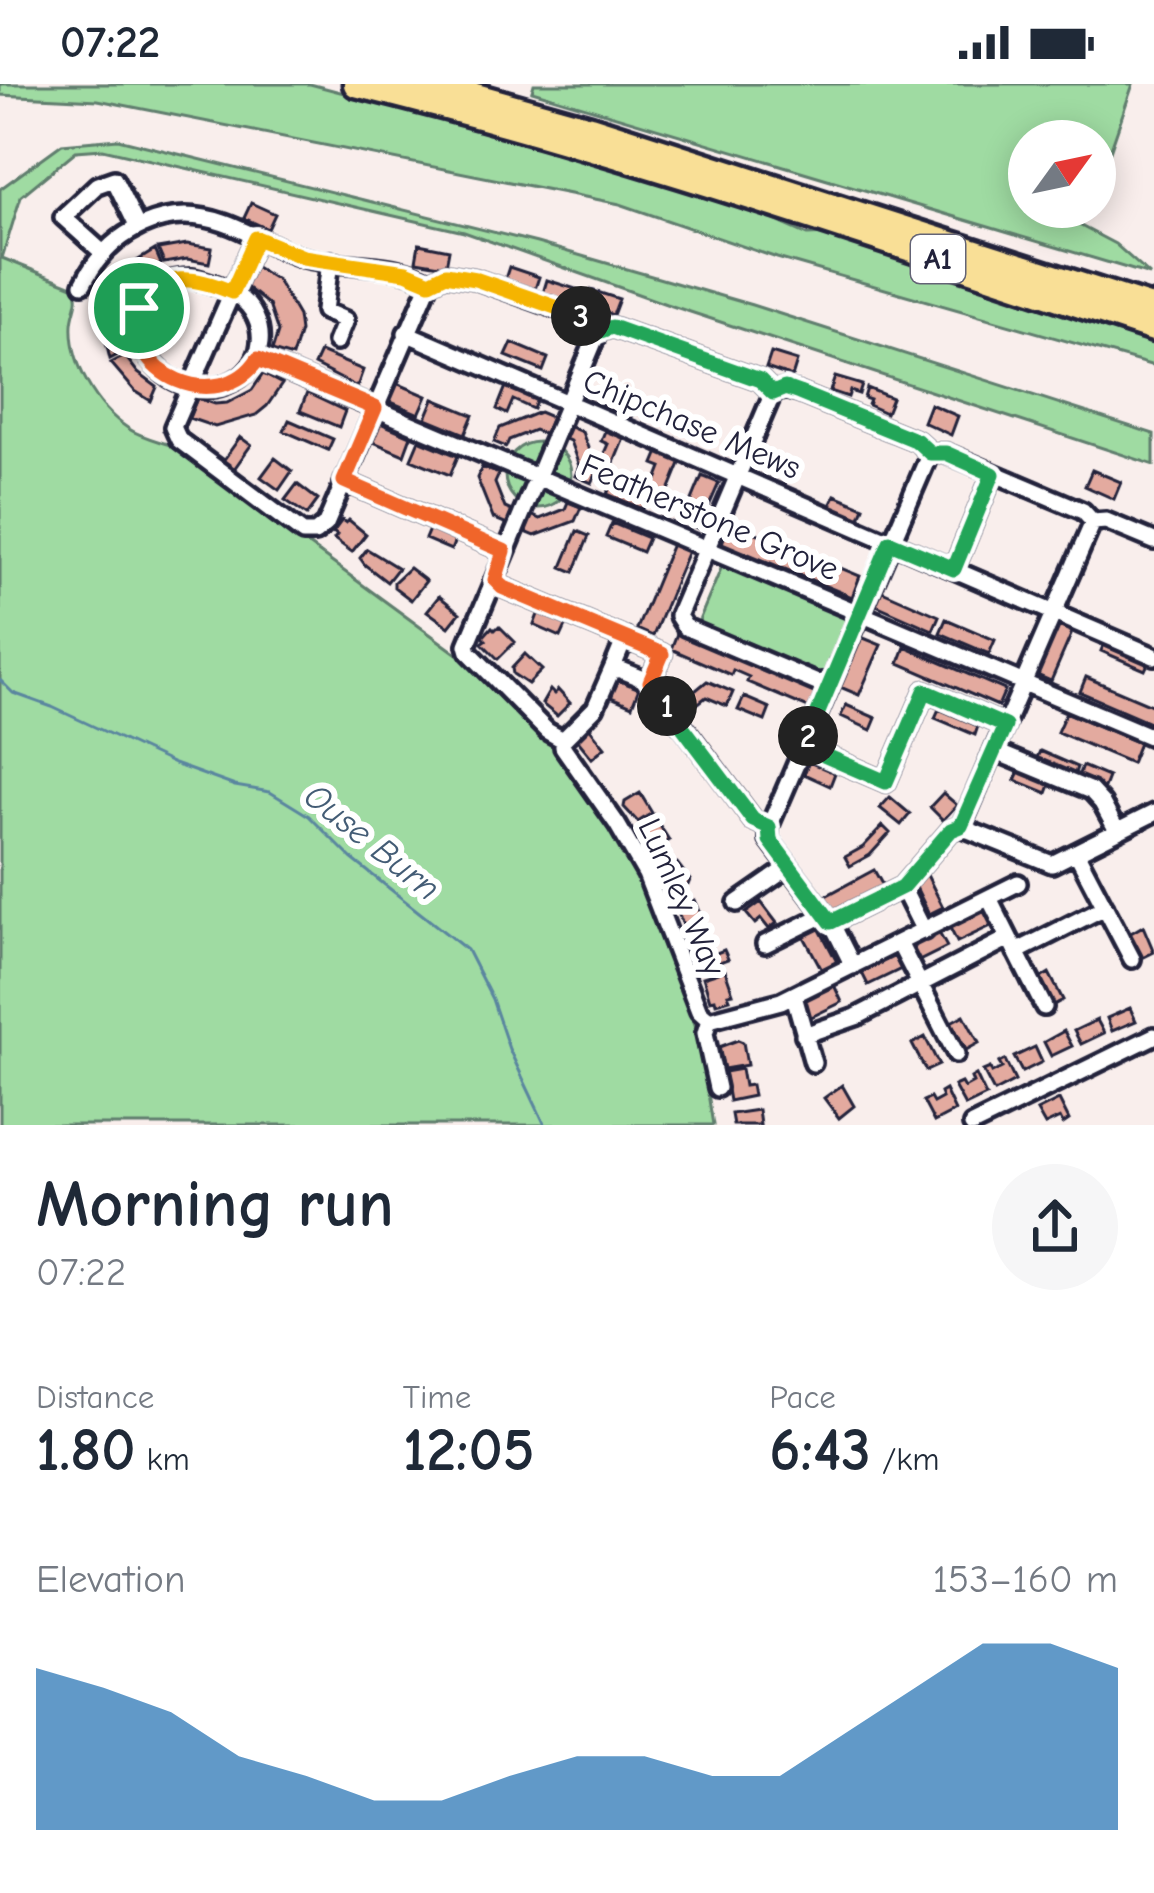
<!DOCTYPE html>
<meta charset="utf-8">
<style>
body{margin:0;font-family:"Comic Neue",sans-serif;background:#f6f6f7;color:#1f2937;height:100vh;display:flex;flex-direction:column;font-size:45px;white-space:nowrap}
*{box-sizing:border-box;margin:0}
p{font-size:39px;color:#747a83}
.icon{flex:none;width:66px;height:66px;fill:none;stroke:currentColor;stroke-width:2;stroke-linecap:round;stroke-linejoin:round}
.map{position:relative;height:1041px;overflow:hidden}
.side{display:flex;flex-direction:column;background:#fff;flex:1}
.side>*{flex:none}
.needle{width:78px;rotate:57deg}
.controls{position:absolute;left:1008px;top:36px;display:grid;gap:24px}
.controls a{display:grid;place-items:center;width:108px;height:108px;border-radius:50%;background:#fff;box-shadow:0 6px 30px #0003;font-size:60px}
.pin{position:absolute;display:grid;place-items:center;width:102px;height:102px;color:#fff;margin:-51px;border:6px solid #fff;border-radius:50%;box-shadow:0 3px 12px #0007}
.km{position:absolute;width:60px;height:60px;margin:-30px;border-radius:50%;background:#222;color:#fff;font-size:33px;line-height:60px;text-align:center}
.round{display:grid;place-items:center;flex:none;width:126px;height:126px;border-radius:63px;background:#f6f6f7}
.overview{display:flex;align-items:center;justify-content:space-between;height:204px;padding:0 36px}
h1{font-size:66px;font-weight:800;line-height:90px}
.stats{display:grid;grid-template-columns:repeat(3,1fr);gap:18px;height:204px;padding:12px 36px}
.stats div{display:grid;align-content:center}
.stats b{font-size:60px;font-weight:800}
.stats small{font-size:33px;font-weight:400}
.stats p{font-size:33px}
.chart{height:336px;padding:24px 36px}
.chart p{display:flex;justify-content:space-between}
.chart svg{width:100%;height:216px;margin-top:12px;fill:#1f6fb2;opacity:.7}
.status{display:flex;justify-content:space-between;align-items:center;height:84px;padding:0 60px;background:#fff;direction:ltr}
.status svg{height:33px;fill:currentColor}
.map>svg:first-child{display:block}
.green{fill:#9fdba2;stroke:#607e6e;stroke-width:3}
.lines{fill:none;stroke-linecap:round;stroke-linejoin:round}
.stream{stroke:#5a869f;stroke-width:3}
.building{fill:#e3aa9f;stroke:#22223b;stroke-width:3}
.minor-casing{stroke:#22223b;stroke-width:24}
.highway-casing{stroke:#22223b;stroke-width:33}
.minor{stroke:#fff;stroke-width:15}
.highway{stroke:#f9df96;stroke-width:24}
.split-1-casing{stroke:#fff;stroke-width:24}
.split-2-casing{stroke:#fff;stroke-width:24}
.split-3-casing{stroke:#fff;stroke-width:24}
.split-4-casing{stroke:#fff;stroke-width:24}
.split-1{stroke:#f0652b;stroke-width:15}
.split-2{stroke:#22a559;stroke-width:15}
.split-3{stroke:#22a559;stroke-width:15}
.split-4{stroke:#f5b400;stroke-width:15}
.labels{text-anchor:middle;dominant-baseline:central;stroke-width:12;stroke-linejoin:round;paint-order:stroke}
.shield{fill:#fff;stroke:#646476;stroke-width:3}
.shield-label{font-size:30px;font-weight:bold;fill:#22223b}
.street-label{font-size:33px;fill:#22223b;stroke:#fff}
.water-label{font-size:36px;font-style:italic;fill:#435c75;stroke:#fff}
</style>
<div class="status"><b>07:22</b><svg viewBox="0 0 49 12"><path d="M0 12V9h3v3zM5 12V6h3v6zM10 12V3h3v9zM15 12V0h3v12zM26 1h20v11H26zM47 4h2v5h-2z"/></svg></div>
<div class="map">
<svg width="1154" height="1041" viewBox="0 0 1154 1041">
<rect width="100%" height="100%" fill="#f9eeec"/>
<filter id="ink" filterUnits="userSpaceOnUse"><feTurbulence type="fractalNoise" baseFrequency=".00833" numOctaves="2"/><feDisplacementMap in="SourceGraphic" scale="24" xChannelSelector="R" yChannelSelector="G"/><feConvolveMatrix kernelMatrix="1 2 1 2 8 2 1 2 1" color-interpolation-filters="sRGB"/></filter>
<g filter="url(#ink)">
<!-- green -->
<path class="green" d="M0 0H310L553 64 745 123 808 151 829 150 1154 257V282L777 174 620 120 98 16 0 11Z
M534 0H1133L1095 111V57H1029V123H1086L1075 136 1077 140 1115 160 1150 191 532 7Z
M118 55 537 159 752 221 1154 350V381L666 220 464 148 103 65 76 67 21 112 2 174 75 203C81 217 73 225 72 240 70 279 96 323 129 345 141 353 159 357 173 362L479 586 552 659 629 771 654 823 699 952 713 1041H0V105L62 60Z
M505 391a33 33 0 1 1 66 0a33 33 0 1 1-66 0Z
M723 480 850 533 825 592 698 539Z"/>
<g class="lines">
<!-- stream -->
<path class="stream" d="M0 596 13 609 52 623 174 680 235 702 270 708 309 732 351 774 467 866 492 915 509 965 545 1041"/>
</g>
<!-- building -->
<path class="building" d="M251 119 275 130 268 145 244 134Z
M187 160 212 164 209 179 187 175 164 179 158 165Z
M419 160 449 166 446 182 416 177Z
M155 166 161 180 143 191 127 209 113 203 132 180Z
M254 182 277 196 298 232 300 247 292 273 272 267 278 248 269 221 245 202Z
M509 183 539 193 535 205 505 195Z
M547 196 579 206 575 219 543 209Z
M591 206 619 215 613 231 585 222Z
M106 220 121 223 118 245 123 268 110 275 103 246Z
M512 259 548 274 543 287 506 272Z
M320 268 363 286 357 303 314 281Z
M771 269 797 277 792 293 766 284Z
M125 272 138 289 157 303 151 317 135 307 111 279Z
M263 290 282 300 267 322 256 331 215 343 189 334 197 314 215 320 227 319 252 306Z
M835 293 862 301 859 310 850 307 848 313 830 307Z
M394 298 427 312 419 330 386 316Z
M507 300 538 313 533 325 513 316 507 330 497 325Z
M867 304 892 314 886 329 868 321 870 316 864 314Z
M307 309 345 327 339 343 300 327Z
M434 315 473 331 465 350 426 334Z
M604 315 634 327 629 342 598 329Z
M930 320 958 332 951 351 923 338Z
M539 328 551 333 544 350 534 346 509 356 506 363 494 358 500 344Z
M289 336 333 355 328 366 284 347Z
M378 338 411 352 404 371 371 357Z
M568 342 582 348 597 388 592 399 575 392 579 382 570 357 563 354Z
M605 347 624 354 613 381 601 376 608 360 601 357Z
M240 353 251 361 234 385 223 377Z
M419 356 458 372 450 391 411 375Z
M659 368 681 377 666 414 652 409 662 383 654 380Z
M275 374 292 387 279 406 261 393Z
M482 383 499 390 495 399 505 424 512 427 507 440 493 434 477 394Z
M1092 386 1121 398 1114 415 1085 402Z
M702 392 719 399 699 445 683 438Z
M615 393 651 408 643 425 607 410Z
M297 400 318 416 307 431 285 416Z
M835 411 864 423 859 436 829 424Z
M568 418 581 423 575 437 535 452 523 447 531 431 540 435 565 425Z
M342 436 346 439 349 436 366 450 352 468 334 455 337 451 333 448Z
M730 438 860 492 852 513 722 459Z
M612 439 648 454 642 468 606 453Z
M430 443 456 454 451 466 425 455Z
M577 447 589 452 574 488 562 483Z
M672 460 688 467 653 552 637 545Z
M367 465 398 484 387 498 365 481 360 474Z
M409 484 426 497 411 516 394 503V498Z
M880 506 939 532 933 546 874 520Z
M439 512 460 529 449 543 427 527Z
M539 528 567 540 561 553 534 541Z
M946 535 995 556 989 570 940 549Z
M1058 537 1074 544 1051 597 1035 590Z
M499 542 515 558 498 575 482 559 486 556 483 553 492 543 495 546Z
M678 547 739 573 738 576 821 607 813 626 747 598 749 593 733 586 731 591 671 565Z
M861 553 881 561 859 611 840 603Z
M1105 557 1150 575 1145 586 1101 567Z
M905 563 1005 606 998 622 899 579Z
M525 570 542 586 528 600 513 590 512 584Z
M1086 593 1154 622V640L1080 608Z
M614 594 639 604 632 622 606 611Z
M707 597 733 608 727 622 706 613 686 629 679 620Z
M550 606 554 610 558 606 570 619 557 632 542 620Z
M744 613 770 624 765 637 738 626Z
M846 621 876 634 871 646 841 632Z
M939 625 978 642 975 651 935 634Z
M1066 628 1139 659 1131 679 1057 648Z
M588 642 605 663 592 674 574 652Z
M1040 667 1077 683 1074 692 1036 676Z
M809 678 835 689 830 702 804 690Z
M1082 682 1108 693 1103 706 1077 695Z
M1021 683 1052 696 1047 709 1015 696Z
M640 709 652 729 638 738 624 723 625 718Z
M943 709 957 721 943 736 930 723Z
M890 713 910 730 901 741 880 724Z
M655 734 669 756 654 765 640 743Z
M883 742 890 749 870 771 850 782 845 773 863 763Z
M677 779 690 796 688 801 672 809 662 786Z
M874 786 883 802 880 806 832 829 824 813Z
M926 789 943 823 929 830 912 795Z
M695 816 705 839 686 848 676 824Z
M761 818 777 839 769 845 761 835 755 840 746 829Z
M983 822 993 841 957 858 948 840Z
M817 840 837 878 822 886 802 849Z
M1143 842 1154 868 1142 874 1129 850Z
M938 847 947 863 913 880 904 863Z
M709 856 714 870 724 866 728 875 700 885 691 863Z
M892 868 901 885 868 901 860 885Z
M725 886 733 909 728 910 730 915 716 919 715 915 710 916 703 893Z
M1049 889 1063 916 1050 923 1036 897Z
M834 901 842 918 807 935 799 918Z
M1130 924 1136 937 1112 947 1107 934Z
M964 931 979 959 966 966 951 938Z
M1097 936 1104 949 1081 960 1074 947Z
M1064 947 1072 962 1051 972 1044 958Z
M925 953 939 981 926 987 912 960Z
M738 956 743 958 747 981 724 985 719 963Z
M1035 963 1042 978 1022 988 1014 973Z
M1005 976 1015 997 994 1008 983 987 990 984 992 989 1002 984 999 979Z
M741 985 744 1002 751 1001 753 1012 729 1017 724 988Z
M976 991 986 1012 965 1022 954 1002 961 999 964 1004 973 999 971 994Z
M842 1001 854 1022 839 1034 824 1014Z
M945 1006 955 1027 934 1038 923 1017 930 1014 933 1019 942 1014 940 1009Z
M1059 1016 1069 1036 1063 1040 1060 1034 1045 1041 1037 1027Z
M758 1026 760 1041H733L731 1030Z"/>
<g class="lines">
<!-- minor casing -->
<g class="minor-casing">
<path id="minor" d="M256 154 173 343 179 356 303 449H315L326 440 430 198
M102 168 63 133 97 101 114 95 137 142
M330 177 324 227 345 236 336 258
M193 194C207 198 224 202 236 211 272 235 267 285 227 300 150 330 87 196 193 194Z
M83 200C109 147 166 118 224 139 250 148 274 164 301 173 342 185 392 175 430 198L446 190 475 195 583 234 598 248 612 243 760 296 773 309 785 305 799 309 917 357 930 369H946L1083 427 1093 438 1106 437 1154 457
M598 248 467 561 469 568 547 647 563 656V663L617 740 646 790 699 927 709 936
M406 249 1154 572
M258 275 1154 654
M773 309 678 532 685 543 817 599 832 596
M344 397 504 467
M954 485 993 390
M495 496 502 503 662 570 650 598
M625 554 613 583 650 598 753 736 769 743
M563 656 595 624 613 583
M803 662 886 698 925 607 1005 642
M994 667 1091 707 1102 719 1117 747
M961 743 1052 780 1154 729
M1076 768 1132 875
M902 803 951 746 961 743 1093 438
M989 814 1044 923
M737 819 789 783
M831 838 769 756V743L930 369
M899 859 956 970
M765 860 824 831
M1016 868 1105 823
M853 882 831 838 902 803 924 847
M794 912 813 979
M709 936 781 917 1018 799
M709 936 705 949 717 1004
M804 951 856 933 1009 854
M972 1041 1154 952"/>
</g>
<!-- highway casing -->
<g class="highway-casing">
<path id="highway" d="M356 0C627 66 890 159 1154 245
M433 0 590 44 1154 225"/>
</g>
<!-- minor -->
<use href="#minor" class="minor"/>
<!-- highway -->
<use href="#highway" class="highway"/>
</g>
</g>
<g class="lines" filter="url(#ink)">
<!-- split-1 casing -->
<g class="split-1-casing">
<path id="split-1" d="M139 224C121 291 220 333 258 275L375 324 344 397 504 467 495 496 502 503 662 570 650 598 667 622"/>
</g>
<!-- split-2 casing -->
<g class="split-2-casing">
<path id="split-2" d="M667 622 753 736 769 743 770 756 831 838 902 803 951 746 961 742 1005 642 925 607 886 698 803 662 808 652"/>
</g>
<!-- split-3 casing -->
<g class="split-3-casing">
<path id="split-3" d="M581 232 598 248 612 243 760 296 773 309 785 304 799 309 917 357 930 369H946L993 390 954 485 890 458 808 652"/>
</g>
<!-- split-4 casing -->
<g class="split-4-casing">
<path id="split-4" d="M139 224C162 185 196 193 232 208L256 154 303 173 406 188 430 198 446 190 475 195 581 232"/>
</g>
<!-- split-1 -->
<use href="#split-1" class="split-1"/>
<!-- split-2 -->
<use href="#split-2" class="split-2"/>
<!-- split-3 -->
<use href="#split-3" class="split-3"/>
<!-- split-4 -->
<use href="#split-4" class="split-4"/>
</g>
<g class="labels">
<!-- shield labels -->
<rect class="shield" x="911" y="151" width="54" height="48" rx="9"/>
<g class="shield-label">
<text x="938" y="175">A1</text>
</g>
<!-- street labels -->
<g class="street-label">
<text transform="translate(692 340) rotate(23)">Chipchase Mews</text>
<text transform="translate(710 433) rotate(23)">Featherstone Grove</text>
<text transform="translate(682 813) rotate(66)">Lumley Way</text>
</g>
<!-- water labels -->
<g class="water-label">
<text transform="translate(372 758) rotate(39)">Ouse Burn</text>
</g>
</g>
</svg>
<div class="controls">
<a><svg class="needle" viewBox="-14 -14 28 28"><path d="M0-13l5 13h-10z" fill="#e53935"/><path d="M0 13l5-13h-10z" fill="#747a83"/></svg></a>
</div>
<div class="pin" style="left:139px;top:224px;background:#1e9e55"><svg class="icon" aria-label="arrive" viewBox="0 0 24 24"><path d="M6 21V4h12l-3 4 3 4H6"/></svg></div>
<b class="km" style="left:667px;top:622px">1</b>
<b class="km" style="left:808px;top:652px">2</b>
<b class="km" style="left:581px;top:232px">3</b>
</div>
<section class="side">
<div class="overview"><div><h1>Morning run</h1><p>07:22</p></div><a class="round"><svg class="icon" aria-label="share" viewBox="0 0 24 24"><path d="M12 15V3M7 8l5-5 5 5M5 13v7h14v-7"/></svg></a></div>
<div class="stats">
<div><p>Distance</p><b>1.80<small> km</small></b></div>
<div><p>Time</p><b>12:05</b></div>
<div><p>Pace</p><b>6:43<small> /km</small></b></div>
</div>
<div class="chart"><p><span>Elevation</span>153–160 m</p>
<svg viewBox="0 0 160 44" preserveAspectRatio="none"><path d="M0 44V11L10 15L20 20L30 29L40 33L50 38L60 38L70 33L80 29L90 29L100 33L110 33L120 24L130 15L140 6L150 6L160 11V44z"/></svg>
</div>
</section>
